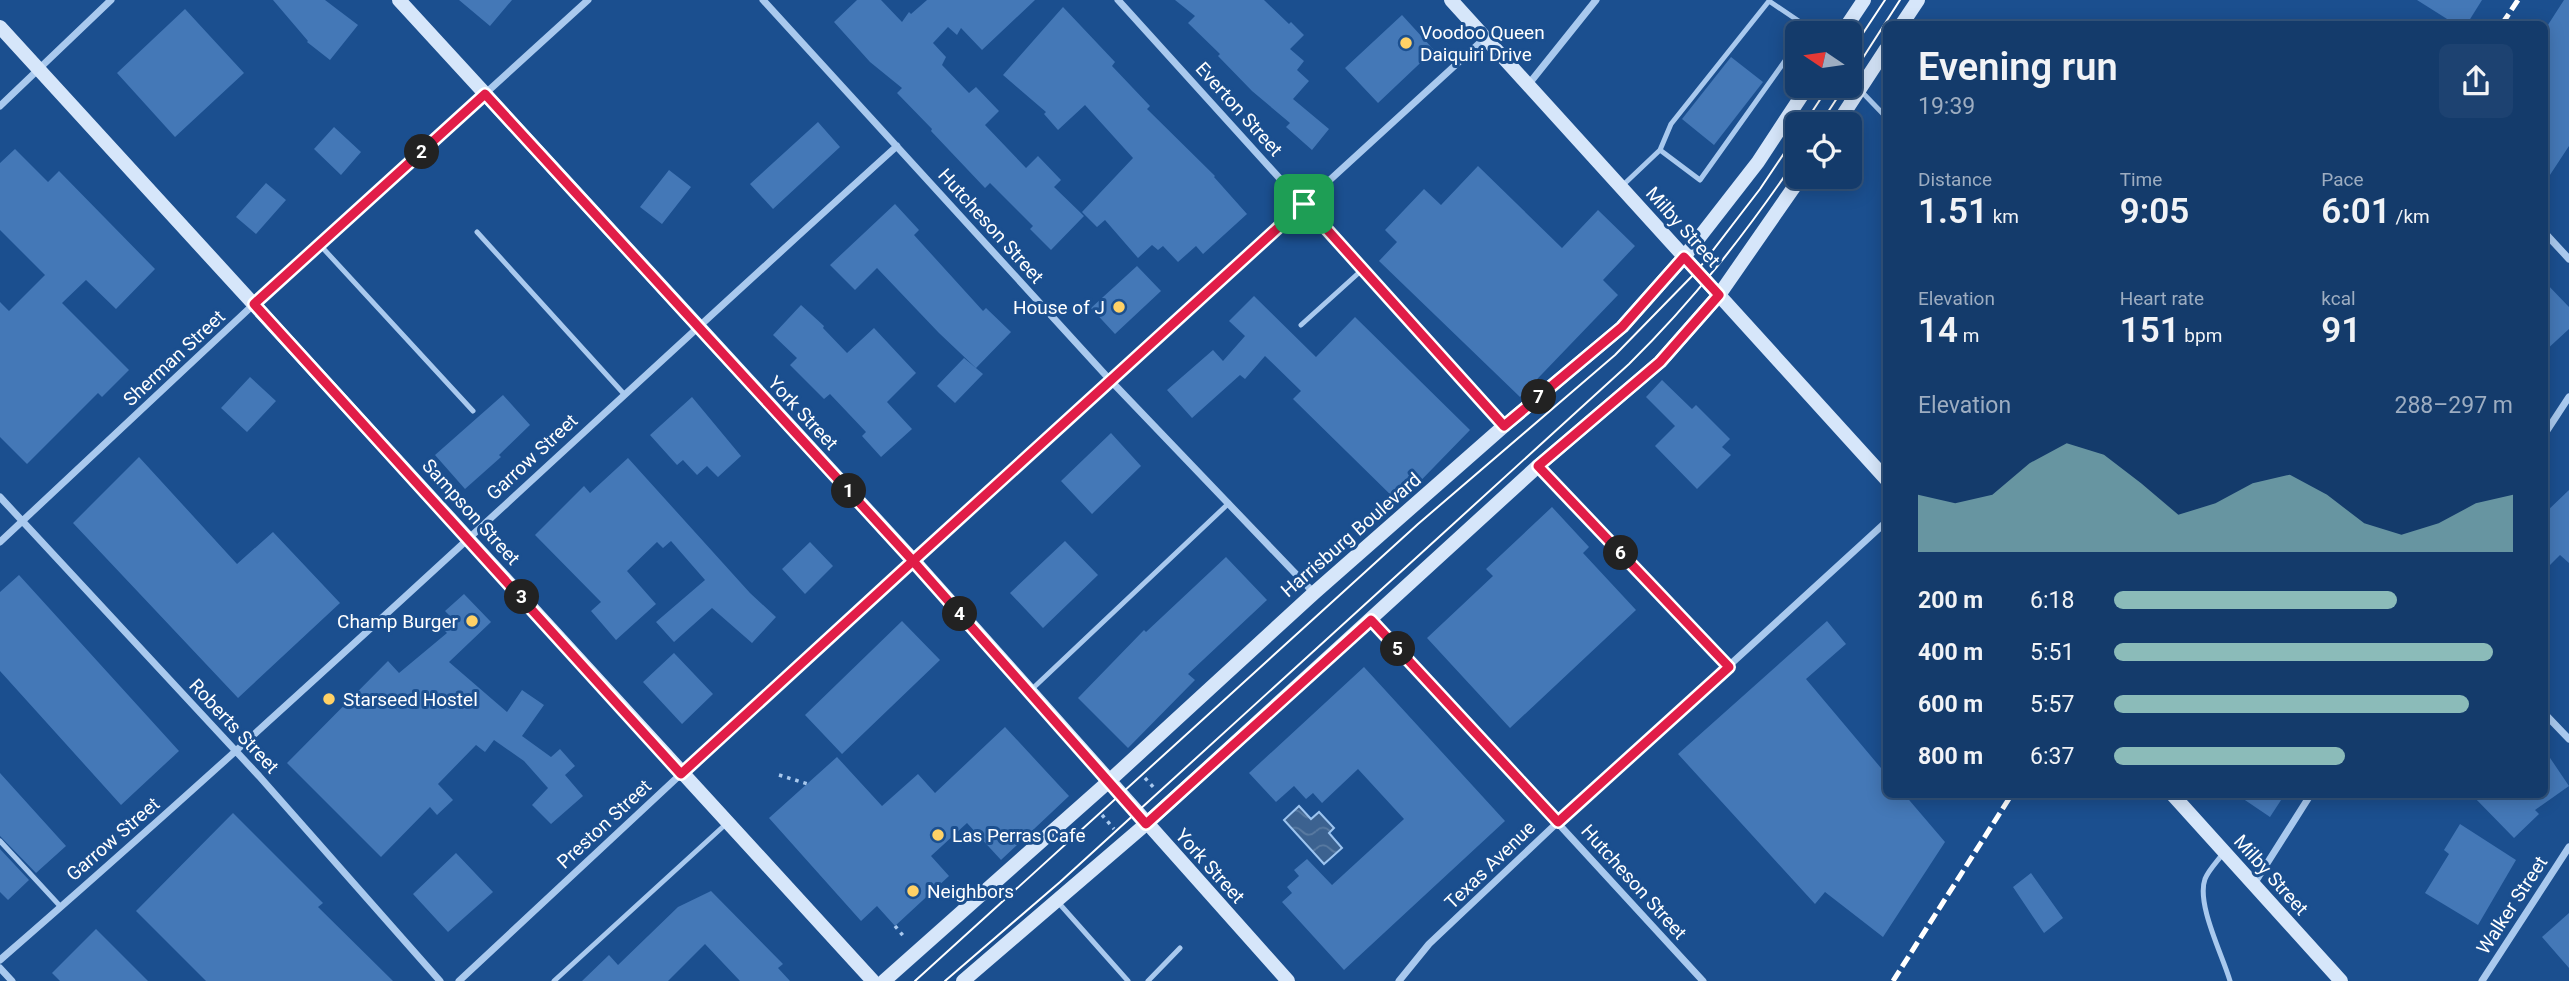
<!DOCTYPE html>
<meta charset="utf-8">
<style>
body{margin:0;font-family:Roboto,sans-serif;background:#1d4271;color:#f1f3f6;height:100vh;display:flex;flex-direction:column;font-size:26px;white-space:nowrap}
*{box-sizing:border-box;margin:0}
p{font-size:23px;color:#9dadc1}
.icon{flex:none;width:38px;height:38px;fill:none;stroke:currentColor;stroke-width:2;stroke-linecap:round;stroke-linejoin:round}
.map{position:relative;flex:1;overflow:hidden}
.panel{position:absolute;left:1883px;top:21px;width:665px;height:777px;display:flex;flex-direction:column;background:#143b6b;border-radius:10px;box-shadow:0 4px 18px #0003,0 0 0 2px #33557e}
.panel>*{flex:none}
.needle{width:46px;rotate:283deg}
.tools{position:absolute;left:1785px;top:21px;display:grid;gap:14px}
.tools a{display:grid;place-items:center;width:77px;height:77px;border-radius:10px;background:#143b6b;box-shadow:0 4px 18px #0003,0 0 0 2px #33557e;font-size:35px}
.pin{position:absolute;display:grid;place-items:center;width:60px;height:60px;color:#fff;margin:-30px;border-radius:14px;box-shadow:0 4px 10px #0006}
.km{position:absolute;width:35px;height:35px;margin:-18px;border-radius:50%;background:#222;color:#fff;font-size:19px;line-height:35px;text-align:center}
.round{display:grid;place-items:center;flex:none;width:74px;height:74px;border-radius:10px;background:#1d4271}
.head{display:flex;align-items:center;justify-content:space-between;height:119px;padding:0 35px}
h1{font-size:38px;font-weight:600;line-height:52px}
.metrics{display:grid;grid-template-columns:repeat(3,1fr);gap:10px;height:119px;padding:7px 35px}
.metrics div{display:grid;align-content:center}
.metrics b{font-size:35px;font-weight:600}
.metrics small{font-size:19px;font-weight:400}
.metrics p{font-size:19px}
.chart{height:196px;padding:14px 35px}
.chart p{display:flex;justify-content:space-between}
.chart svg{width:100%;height:126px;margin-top:7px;fill:#8bbbb9;opacity:.7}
ul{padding:0 35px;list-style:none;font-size:23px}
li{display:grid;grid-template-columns:112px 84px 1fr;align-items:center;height:52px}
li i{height:18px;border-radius:9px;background:#8bbbb9}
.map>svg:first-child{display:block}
.water{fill:url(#water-waves);stroke:#9cc4f0;stroke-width:2}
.building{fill:#4478b7}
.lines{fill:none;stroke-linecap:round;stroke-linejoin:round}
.path{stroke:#a9c9ee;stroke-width:3.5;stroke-dasharray:3.5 5;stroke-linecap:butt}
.lane{stroke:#a9c9ee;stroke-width:5}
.street{stroke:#a9c9ee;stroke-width:7}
.secondary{stroke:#d6e6fa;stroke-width:14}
.tram{stroke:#fff;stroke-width:2}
.rail{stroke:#fff;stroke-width:5;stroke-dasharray:12 5;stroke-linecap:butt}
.route-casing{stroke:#fff;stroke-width:14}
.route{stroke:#e11d48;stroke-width:9}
.poi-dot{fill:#ffd166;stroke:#1b4f8f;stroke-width:2.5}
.labels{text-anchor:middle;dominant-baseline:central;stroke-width:6;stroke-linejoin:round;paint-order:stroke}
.poi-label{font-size:19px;fill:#fff;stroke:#1b4f8f;text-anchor:start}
.street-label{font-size:19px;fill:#fff;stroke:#1b4f8f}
</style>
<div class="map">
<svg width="2569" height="981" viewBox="0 0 2569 981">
<defs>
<pattern id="water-waves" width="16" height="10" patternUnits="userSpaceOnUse" patternTransform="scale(1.75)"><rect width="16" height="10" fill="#3c6290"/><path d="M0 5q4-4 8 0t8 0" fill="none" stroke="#597aa1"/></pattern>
</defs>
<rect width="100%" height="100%" fill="#1b4f8f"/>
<!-- water -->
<path class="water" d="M1299 806 1311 819 1319 812 1334 828 1329 833 1342 848 1324 864 1284 820Z"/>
<!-- building -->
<path class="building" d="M273 0H325L358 25 330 60 307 42 308 41Z
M459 0H512L490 26Z
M857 0H881L902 22 909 12 911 14 927 0H1035L982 50 961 28 957 35 948 27 933 43 946 57 942 65 969 93 976 87 999 111 985 125 1026 168 1038 156 1061 180 1054 187 1084 216 1051 250 1030 229 1033 226 990 183 985 188 931 131 932 129 897 93 902 88 870 62 834 22Z
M1175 0H1264L1289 24 1291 22 1304 35 1290 49 1304 61 1297 70 1309 81 1293 99 1329 129 1312 150 1286 127 1290 123 1252 91 1218 56 1220 54 1188 23 1195 16Z
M2417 0H2482L2467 24H2455Z
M2564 0H2569V146L2544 184V31Z
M1063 7 1115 62 1112 66 1150 106 1147 109 1215 176 1214 177 1247 214 1203 254 1196 246 1178 262 1163 246 1158 250 1152 245 1138 258 1105 220 1097 227 1082 212 1133 158 1085 105 1058 130 1044 114 1046 112 1003 75Z
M185 9 244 73 175 137 117 73Z
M1402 15 1434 50 1378 103 1345 68Z
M1731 57 1763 82 1714 145 1682 119Z
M818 122 840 147 773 209 750 184Z
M334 127 361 152 341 175 314 149Z
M15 149 48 182 59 171 155 269 116 309 86 280 62 303 129 370 102 397 98 393 27 464 0 437V302L9 311 45 275 0 230V163Z
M1478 166 1562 248 1598 210 1635 246 1603 280 1618 295 1520 397 1379 261 1397 242 1385 230 1424 189 1441 205Z
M669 170 691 187 662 224 640 207Z
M266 183 286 200 256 234 236 217Z
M895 204 919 230 914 235 983 311 986 308 1011 332 976 368 939 333 877 268 855 290 830 265Z
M1137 266 1161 291 1115 334 1091 308Z
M2544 281 2569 307V329L2544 352Z
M1254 296 1316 357 1355 317 1470 430 1399 503 1293 399 1301 391 1265 356 1245 379 1240 375 1192 418 1167 390 1213 350 1223 361 1245 336 1229 321Z
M801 305 824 326 823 328 847 353 874 328 916 373 887 402 912 429 881 457 862 436 866 432 830 394 824 399 790 365 797 358 773 335Z
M964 358 983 374 955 403 937 386Z
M250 377 276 401 247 432 221 408Z
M1662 380 1692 409 1696 405 1730 439 1722 447 1731 455 1697 489 1655 446 1675 426 1646 397Z
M503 395 530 425 499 455 501 457 465 489 435 455Z
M692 397 741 456 718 477 707 466 697 475 683 460 677 465 650 435Z
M1111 433 1141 466 1092 514 1061 481Z
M139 457 237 564 273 532 340 603 238 698 73 523Z
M628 458 750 593 776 617 752 643 712 608 674 642 656 622 705 580 671 541 663 548 657 542 627 571 656 604 616 640 591 611 601 602 535 535 584 486 590 493Z
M2569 490V563L2560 555 2544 571V514Z
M1552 507 1589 547 1583 553 1636 610 1510 728 1427 638 1493 576 1486 569Z
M1065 541 1098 575 1043 628 1010 593Z
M810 542 833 566 805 594 782 569Z
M1226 557 1267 600 1188 674 1195 680 1128 748 1078 698 1144 630 1146 632Z
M19 575 179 751 121 805 0 671V592Z
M464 594 491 622 449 662 507 712 522 690 544 705 522 736 551 757 560 749 575 766 565 775 583 796 551 824 532 805 548 788 524 761 494 740 485 752 476 745 438 784 453 800 437 815 430 807 381 857 287 763 388 661 399 673 447 633 445 631 455 621 445 611Z
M902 621 940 660 842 754 805 715Z
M1827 621 1846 644 1806 679 1886 774V794H1904L1945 842 1883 937 1825 892 1815 904 1678 754Z
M674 653 713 694 682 724 643 682Z
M1364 667 1505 821 1344 970 1282 902 1292 893 1287 887 1299 876 1294 870 1307 859 1332 885 1404 819 1358 769 1322 803 1313 793 1306 799 1294 786 1276 802 1249 773Z
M1005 727 1069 796 1001 860 967 823 931 856 949 876 895 926 877 906 861 921 769 818 837 757 882 806 918 774 935 793Z
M2544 749 2569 786 2535 810 2539 814 2514 838 2471 794H2544Z
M0 773 66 846 36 873 0 836Z
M2236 794H2285L2270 817Z
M233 813 323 903 318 907 393 981H206L136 911Z
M2460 824 2516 860 2478 925 2425 893 2449 854 2444 850Z
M0 849 29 880 8 900 0 892Z
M456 853 493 892 448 932 413 894Z
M2031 873 2063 918 2044 933 2013 887Z
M711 891 783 964 778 968 790 981H740L705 944 668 981H582L609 955 618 965 678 907Z
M2569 913V968L2542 937Z
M96 929 148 981H60L52 973Z"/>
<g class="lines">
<!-- path -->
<path class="path" d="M779 775 808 784
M1145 778 1156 790
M1102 815 1114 829
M895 926 905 938"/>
<!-- lane -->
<path class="lane" d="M1805 33 1809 28 1817 33
M1860 90 1886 117
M1660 150 1671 124 1769 1 1809 28
M1621 187 1660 150 1700 180 1797 44
M477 232 624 394
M320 245 473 411
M1301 325 1363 269
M1030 691 1229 503
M0 841 60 906
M2224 852C2218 861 2209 869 2205 879 2196 904 2223 956 2230 981
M1057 901 1128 981
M554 981 727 823
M1148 981 1180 948"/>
<!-- street -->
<path class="street" d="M763 0 1111 381 1314 593
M1118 0 1504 426
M1528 85 1596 0
M0 106 111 0
M2544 232 2569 259
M2544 435 2569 397
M1539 466 1729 667
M0 497 259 776 440 981
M0 542 254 304 588 0
M1371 620 1703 981
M2544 713 2569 739
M2254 884 2311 794
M0 960C305 695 597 417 897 146
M0 968 12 981
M459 981 711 746 1485 38
M1399 981 1429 944 1558 822 1886 522
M2482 981 2569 847"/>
<!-- secondary -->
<path class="secondary" d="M399 0 913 560 1288 981
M1451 0 1886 479
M1902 24 1918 0
M0 27 873 981
M1842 33 1864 0
M1837 124 1886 49
M2172 794 2341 981
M884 981 1108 782 1314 593 1504 426 1622 327 1684 257 1758 162 1808 86
M963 981 1146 824 1538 466 1660 362 1719 295 1801 177"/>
<!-- tram -->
<path class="tram" d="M1850 53 1885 0
M1850 78 1900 0
M1804 124 1829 86
M1820 124 1845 86
M915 981 1418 524 1615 355 1697 271 1760 189 1797 134
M945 981 1060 882 1629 364C1694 300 1746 233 1797 158"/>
<!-- rail -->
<path class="rail" d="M2502 24 2518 0
M1893 981 2012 794"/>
</g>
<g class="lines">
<!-- route casing -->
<g class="route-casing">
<path id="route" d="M1304 204 913 561 485 94 254 304 681 774 913 561 1146 824 1371 620 1558 822 1729 667 1538 466 1660 362 1719 295 1684 257 1622 327 1504 426 1304 204"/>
</g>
<!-- route -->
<use href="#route" class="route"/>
</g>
<!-- markers -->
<g class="poi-dot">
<circle cx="1406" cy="43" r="7"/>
<circle cx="1119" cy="307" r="7"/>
<circle cx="472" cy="621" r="7"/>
<circle cx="329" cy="699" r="7"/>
<circle cx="938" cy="835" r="7"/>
<circle cx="913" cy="891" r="7"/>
</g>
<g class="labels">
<!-- poi labels -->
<g class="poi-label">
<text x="1420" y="32">Voodoo Queen<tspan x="1420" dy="22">Daiquiri Drive</tspan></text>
<text x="1105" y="307" text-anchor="end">House of J</text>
<text x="458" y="621" text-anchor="end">Champ Burger</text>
<text x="343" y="699">Starseed Hostel</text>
<text x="952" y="835">Las Perras Cafe</text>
<text x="927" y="891">Neighbors</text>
</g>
<!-- street labels -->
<g class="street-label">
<text transform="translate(1239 109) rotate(48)">Everton Street</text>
<text transform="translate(991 226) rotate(48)">Hutcheson Street</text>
<text transform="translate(1683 227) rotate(48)">Milby Street</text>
<text transform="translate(174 358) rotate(-43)">Sherman Street</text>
<text transform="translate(803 413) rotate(47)">York Street</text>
<text transform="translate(532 457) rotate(-43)">Garrow Street</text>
<text transform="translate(471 512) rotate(48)">Sampson Street</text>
<text transform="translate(1351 535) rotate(-41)">Harrisburg Boulevard</text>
<text transform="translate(234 726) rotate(47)">Roberts Street</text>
<text transform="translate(604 824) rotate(-43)">Preston Street</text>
<text transform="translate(113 839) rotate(-41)">Garrow Street</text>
<text transform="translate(1490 865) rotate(-44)">Texas Avenue</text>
<text transform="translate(1210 866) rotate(48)">York Street</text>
<text transform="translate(2271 875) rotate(48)">Milby Street</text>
<text transform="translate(1634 882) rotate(48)">Hutcheson Street</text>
<text transform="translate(2512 905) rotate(-57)">Walker Street</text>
</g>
</g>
</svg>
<div class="tools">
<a><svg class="needle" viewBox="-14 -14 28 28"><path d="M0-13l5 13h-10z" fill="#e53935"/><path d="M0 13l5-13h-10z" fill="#9dadc1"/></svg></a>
<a><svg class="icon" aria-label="locate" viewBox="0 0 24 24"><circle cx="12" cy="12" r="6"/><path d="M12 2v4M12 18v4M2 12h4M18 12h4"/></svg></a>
</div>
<div class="pin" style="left:1304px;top:204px;background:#1e9e55"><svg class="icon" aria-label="arrive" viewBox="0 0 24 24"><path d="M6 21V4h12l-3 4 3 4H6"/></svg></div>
<b class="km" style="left:849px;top:491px">1</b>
<b class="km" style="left:422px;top:152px">2</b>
<b class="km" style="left:522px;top:597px">3</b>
<b class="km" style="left:960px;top:614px">4</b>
<b class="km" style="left:1398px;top:649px">5</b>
<b class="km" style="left:1621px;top:553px">6</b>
<b class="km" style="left:1539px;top:397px">7</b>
<section class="panel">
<div class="head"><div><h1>Evening run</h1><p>19:39</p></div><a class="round"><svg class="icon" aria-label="share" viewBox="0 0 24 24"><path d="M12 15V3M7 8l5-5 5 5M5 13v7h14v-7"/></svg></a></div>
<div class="metrics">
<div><p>Distance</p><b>1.51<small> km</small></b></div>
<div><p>Time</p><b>9:05</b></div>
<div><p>Pace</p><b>6:01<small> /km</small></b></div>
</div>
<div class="metrics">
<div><p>Elevation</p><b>14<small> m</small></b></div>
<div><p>Heart rate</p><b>151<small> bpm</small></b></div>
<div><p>kcal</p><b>91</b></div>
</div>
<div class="chart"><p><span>Elevation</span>288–297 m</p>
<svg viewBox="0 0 160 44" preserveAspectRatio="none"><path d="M0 44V24L10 27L20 24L30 13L40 6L50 10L60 20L70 31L80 27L90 20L100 17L110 24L120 34L130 38L140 34L150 27L160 24V44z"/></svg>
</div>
<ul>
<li><b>200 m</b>6:18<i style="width:71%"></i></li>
<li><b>400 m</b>5:51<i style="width:95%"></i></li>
<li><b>600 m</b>5:57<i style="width:89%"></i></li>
<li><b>800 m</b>6:37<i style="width:58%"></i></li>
</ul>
</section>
</div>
